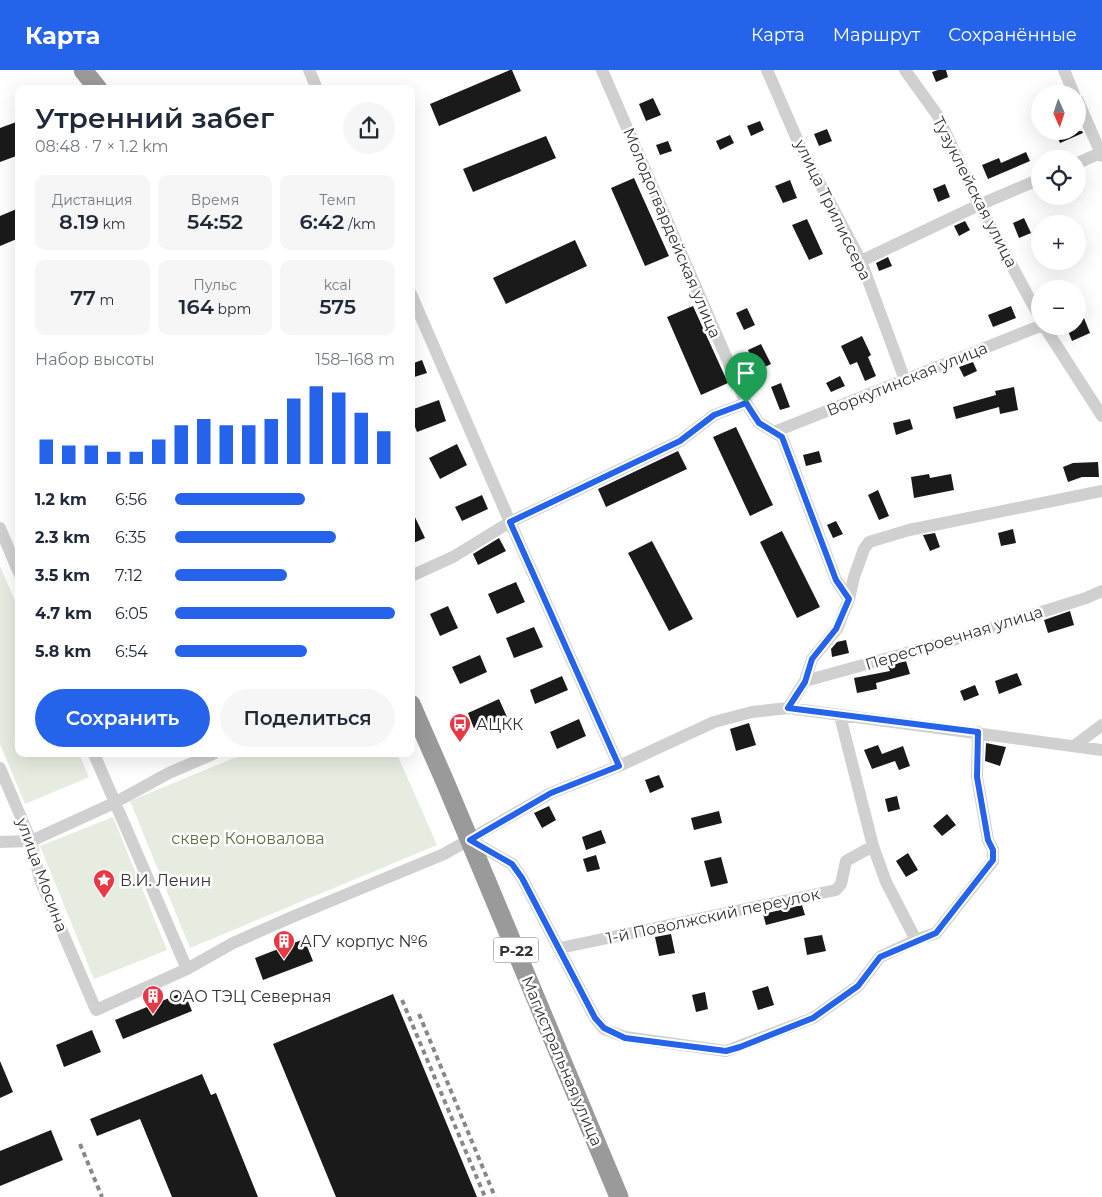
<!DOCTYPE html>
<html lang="ru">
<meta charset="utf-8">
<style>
body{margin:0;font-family:Montserrat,sans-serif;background:#f6f6f7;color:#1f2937;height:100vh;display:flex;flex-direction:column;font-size:19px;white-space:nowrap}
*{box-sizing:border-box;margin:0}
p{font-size:16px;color:#747a83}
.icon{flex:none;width:28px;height:28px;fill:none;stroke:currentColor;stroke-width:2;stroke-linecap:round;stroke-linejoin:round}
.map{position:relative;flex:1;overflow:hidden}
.drawer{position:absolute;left:15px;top:15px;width:400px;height:672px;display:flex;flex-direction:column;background:#fff;border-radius:10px;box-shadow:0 5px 20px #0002}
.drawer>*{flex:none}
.needle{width:32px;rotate:177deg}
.fabs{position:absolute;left:1031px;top:15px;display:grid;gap:10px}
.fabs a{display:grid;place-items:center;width:55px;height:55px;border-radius:50%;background:#fff;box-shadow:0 5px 20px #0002;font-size:25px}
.pin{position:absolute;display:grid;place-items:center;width:42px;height:42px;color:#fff;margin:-51px -21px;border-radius:50% 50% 50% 0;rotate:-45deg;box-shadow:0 0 5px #0007}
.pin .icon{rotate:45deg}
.round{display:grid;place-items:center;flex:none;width:52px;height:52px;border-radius:26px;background:#f6f6f7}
.head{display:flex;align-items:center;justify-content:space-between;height:85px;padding:0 20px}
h1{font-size:28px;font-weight:600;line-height:38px}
.figures{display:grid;grid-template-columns:repeat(3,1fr);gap:8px;height:85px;padding:5px 20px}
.figures div{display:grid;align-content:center;border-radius:10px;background:#f6f6f7;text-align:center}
.figures b{font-size:21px;font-weight:600}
.figures small{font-size:14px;font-weight:400}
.figures p{font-size:14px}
.chart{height:140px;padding:10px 20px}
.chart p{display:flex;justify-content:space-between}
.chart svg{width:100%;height:90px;margin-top:5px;stroke:#2563eb;stroke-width:6}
.button{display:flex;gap:10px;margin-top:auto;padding:10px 20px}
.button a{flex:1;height:58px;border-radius:30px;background:#2563eb;color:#fff;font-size:20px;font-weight:600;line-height:58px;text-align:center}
.button a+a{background:#f6f6f7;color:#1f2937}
ul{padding:0 20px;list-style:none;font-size:16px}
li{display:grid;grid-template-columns:80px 60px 1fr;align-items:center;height:38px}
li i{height:12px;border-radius:6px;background:#2563eb}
header{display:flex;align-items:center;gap:30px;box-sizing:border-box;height:70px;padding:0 25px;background:#2563eb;color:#fff}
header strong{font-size:24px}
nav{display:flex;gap:28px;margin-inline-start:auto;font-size:18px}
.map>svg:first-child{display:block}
.green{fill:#e6ecdf}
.building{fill:#1a1a1a}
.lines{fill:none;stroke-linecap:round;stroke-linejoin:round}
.minor{stroke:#d0d0d0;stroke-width:12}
.highway{stroke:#9a9a9a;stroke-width:19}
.rail{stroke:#888;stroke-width:4;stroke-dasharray:5 4;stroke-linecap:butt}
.route-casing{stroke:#fff;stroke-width:10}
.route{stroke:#2563eb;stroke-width:6}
.labels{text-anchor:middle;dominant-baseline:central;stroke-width:5;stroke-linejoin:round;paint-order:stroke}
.shield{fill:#fff;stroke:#707070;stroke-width:1}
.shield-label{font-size:15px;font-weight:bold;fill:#333}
.street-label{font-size:16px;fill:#333;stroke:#fff}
.poi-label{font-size:16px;fill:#333;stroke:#fff;text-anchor:start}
.park-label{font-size:16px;fill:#56703f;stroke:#fff}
</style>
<header>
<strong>Карта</strong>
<nav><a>Карта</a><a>Маршрут</a><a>Сохранённые</a></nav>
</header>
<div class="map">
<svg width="1102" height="1127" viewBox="0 0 1102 1127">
<rect width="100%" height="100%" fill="#fff"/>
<!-- green -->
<path class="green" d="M0 496 19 540V684H79L89 707 25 734 0 674Z
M244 684H397L437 775 190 878 130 731Z
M113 747 167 880 94 909 40 776Z"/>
<!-- building -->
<path class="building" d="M510 0H512L521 21 439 56 430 34Z
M938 0H946L948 7 936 12 932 2Z
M653 28 661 45 646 51 639 34Z
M19 51V85L0 92V58Z
M760 51 764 60 751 66 747 56Z
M827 59 832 71 819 76 814 64Z
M1055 61H1082L1083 63 1060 73Z
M730 65 734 73 720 80 716 71Z
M546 66 556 88 473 122 463 99Z
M668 71 672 81 660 85 656 75Z
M1026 82 1030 91 988 109 982 95 999 88 1001 93Z
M634 108 669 186 645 196 611 118Z
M790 110 797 128 783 133 775 116Z
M945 114 950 127 938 132 933 119Z
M19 138V168L0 176V146Z
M1024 148 1031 163 1019 168 1013 153Z
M807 149 823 184 809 190 792 155Z
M965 151 970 160 959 166 954 156Z
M575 170 587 196 506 234 493 208Z
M888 187 892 196 879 201 876 193Z
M1078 233 1090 263 1072 271 1066 256H1078Z
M693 236 728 313 701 325 667 247Z
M1011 236 1016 248 993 257 988 245Z
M747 238 755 255 744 260 736 243Z
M862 266 871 285 868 287 876 306 865 311 857 292 850 295 841 276Z
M761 274 771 294 758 300 748 280Z
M422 290 427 303 411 308V294Z
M973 292 977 301 964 307 959 297Z
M840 306 845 316 831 322 826 313Z
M781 313 790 337 780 340 771 317Z
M1014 317 1018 340 1000 344 999 337 956 349 953 337 996 325 995 321Z
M439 330 446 351 417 362 411 347V340Z
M910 349 913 359 896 365 893 353Z
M736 357 773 435 750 446 713 367Z
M457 374 467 395 440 409 429 388Z
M678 381 687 399 606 437 598 419Z
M819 381 822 392 806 396 803 385Z
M1098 392 1099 407H1082L1068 412 1063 397 1073 393Z
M929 404 930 408 951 404 954 420 914 428 911 407Z
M878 420 889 446 879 450 868 425Z
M482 425 488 439 462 451 455 437Z
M411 439 425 468 411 474Z
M836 451 843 464 833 468 827 455Z
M1013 459 1016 473 1001 476 998 463Z
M782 461 820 537 797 548 760 472Z
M935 463 940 477 930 481 923 465Z
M499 468 506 481 478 495 473 484Z
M652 471 693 549 669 561 628 483Z
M516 512 525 532 497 544 488 524Z
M448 536 458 558 440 566 430 544Z
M1070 541 1074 555 1048 563 1044 550Z
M534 557 543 577 514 588 506 568Z
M846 570 849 583 832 587 831 579 837 572Z
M480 585 487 602 460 614 452 597Z
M906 591 910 604 876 613 877 619 857 623 854 608 890 601 888 596Z
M1017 603 1022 615 999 624 995 611Z
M562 606 568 620 535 634 530 620Z
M975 615 979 625 964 631 960 621Z
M499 629 507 647 475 661 468 643Z
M579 649 586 666 557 679 550 662Z
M749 653 756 675 736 681 730 659Z
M986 673 1006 677 1000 696 985 691Z
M878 675 882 684 903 676 910 696 899 700 895 691 872 699 864 680Z
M659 705 664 717 650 723 645 710Z
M897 726 900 739 888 742 885 729Z
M549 736 556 750 542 758 534 743Z
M719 741 722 753 694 760 691 748Z
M947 744 956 755 942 766 933 756Z
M601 760 606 773 586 780 582 767Z
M908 783 918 800 906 807 896 791Z
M596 785 600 799 587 802 583 789Z
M721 787 728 813 711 817 704 791Z
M802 835 805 845 766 855 763 844Z
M671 864 675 883 659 886 655 867Z
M822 865 826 881 807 885 804 868Z
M304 869 313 891 263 910 255 888Z
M768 916 774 935 758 940 752 921Z
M184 922 192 941 123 969 115 950Z
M705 922 708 939 696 942 692 925Z
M393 924 477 1127H336L273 974Z
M92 960 101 982 64 997 56 975Z
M0 991 13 1022 0 1028Z
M202 1004 211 1025 216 1023 258 1127H172L140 1049 97 1066 90 1049Z
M51 1060 63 1090 0 1116V1081Z"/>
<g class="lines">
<!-- minor -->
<path class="minor" d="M309 0 317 19
M602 0 746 333 759 353 782 367 836 510 849 529 837 559 812 589 805 611 788 638
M767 0 800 76 861 191 905 310
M905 0 938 46 979 135 1040 248
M1064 0 1074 24
M1078 31 1102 86
M1078 93 1100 83
M861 191 979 135 1040 109
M411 224 510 452 619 696
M1044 256 1102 346
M774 362 1040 256
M0 458 19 503
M411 506 453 487 510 452 680 371 714 345 746 333
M849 529 854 507 864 479 869 472 909 460 1102 421
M805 611 950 571 1086 528 1102 521
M1074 676 1102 655
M94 684 187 899
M0 698 31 771 40 810 96 940 187 899 233 873 292 847 444 784 551 723 619 696 714 652 752 642 788 638 1102 680
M470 770 512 794 522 808 595 948 604 959 625 967 726 981 813 948 858 916 880 887 916 870 886 812 873 776 840 646
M0 772 31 771 114 733 169 703 213 684
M916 870 936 863 993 791V780L988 770 977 707 978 662
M560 878 836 820 841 814 846 791 873 776"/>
<!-- highway -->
<path class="highway" d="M83 0 98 19
M411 634 446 714 619 1127"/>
<!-- rail -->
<path class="rail" d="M402 930 485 1127
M419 944 495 1127
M80 1074 102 1127"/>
</g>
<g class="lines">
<!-- route casing -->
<g class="route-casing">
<path id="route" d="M746 333 759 353 782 367 836 510 849 529 836 559 812 589 805 612 788 638 978 662 977 707 988 770 993 780V790L936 863 880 887 858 916 813 948 740 977 726 981 625 968 604 958 595 948 522 808 512 794 470 770 551 723 619 696 510 452 680 371 714 345Z"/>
</g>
<!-- route -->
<use href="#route" class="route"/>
</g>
<!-- icons -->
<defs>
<g id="bus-pin" transform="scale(1.125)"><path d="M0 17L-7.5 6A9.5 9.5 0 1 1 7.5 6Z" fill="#e63946" stroke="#fff"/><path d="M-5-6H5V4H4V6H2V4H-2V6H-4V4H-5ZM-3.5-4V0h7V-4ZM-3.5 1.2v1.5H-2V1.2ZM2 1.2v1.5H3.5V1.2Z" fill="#fff"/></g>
<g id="sight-pin" transform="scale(1.125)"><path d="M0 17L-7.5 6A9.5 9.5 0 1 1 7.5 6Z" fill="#e63946" stroke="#fff"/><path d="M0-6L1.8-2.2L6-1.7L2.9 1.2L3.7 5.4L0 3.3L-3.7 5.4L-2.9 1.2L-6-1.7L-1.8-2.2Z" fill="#fff"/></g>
<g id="building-pin" transform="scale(1.125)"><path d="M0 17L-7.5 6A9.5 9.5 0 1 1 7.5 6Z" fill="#e63946" stroke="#fff"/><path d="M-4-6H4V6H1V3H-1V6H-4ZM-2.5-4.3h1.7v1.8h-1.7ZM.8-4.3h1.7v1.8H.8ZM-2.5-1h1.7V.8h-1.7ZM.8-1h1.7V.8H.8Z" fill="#fff"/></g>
</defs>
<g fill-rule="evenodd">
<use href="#bus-pin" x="460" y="654"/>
<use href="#sight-pin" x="104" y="810"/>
<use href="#building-pin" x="284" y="871"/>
<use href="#building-pin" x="153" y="926"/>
</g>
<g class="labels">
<!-- shield labels -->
<rect class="shield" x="493.5" y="867.5" width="45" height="25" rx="4"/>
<g class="shield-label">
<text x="516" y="880">Р-22</text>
</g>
<!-- street labels -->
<g class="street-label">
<text transform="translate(975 122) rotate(63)">Тузуклейская улица</text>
<text transform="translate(833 140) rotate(64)">улица Трилиссера</text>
<text transform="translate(672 163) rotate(67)">Молодогвардейская улица</text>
<text transform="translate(907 309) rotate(-22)">Воркутинская улица</text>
<text transform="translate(954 568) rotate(-17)">Перестроечная улица</text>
<text transform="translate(42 805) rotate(70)">улица Мосина</text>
<text transform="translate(713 846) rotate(-12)">1-й Поволжский переулок</text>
<text transform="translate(562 991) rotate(67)">Магистральная улица</text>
</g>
<!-- poi labels -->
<g class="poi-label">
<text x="476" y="654">АЦКК</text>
<text x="120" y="810">В.И. Ленин</text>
<text x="300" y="871">АГУ корпус №6</text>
<text x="169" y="926">ОАО ТЭЦ Северная</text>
</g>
<!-- park labels -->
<g class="park-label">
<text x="248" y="768">сквер Коновалова</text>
</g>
</g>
</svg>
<div class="fabs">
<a><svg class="needle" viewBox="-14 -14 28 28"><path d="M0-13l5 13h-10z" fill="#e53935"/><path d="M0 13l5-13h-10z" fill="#747a83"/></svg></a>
<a><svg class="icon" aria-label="locate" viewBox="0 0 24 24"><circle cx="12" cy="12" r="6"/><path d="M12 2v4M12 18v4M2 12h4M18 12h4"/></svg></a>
<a>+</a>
<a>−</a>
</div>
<div class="pin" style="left:746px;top:333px;background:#1e9e55"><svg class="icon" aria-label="arrive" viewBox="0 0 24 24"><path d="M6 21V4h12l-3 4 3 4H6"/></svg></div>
<section class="drawer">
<div class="head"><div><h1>Утренний забег</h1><p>08:48 · 7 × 1.2 km</p></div><a class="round"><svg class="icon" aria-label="share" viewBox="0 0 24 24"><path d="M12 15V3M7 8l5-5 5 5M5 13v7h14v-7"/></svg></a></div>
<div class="figures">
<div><p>Дистанция</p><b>8.19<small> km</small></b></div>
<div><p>Время</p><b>54:52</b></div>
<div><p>Темп</p><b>6:42<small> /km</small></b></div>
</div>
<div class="figures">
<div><b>77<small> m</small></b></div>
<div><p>Пульс</p><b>164<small> bpm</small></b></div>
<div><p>kcal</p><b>575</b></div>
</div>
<div class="chart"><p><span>Набор высоты</span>158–168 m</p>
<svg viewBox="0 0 160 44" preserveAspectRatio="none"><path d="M5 44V32M15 44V35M25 44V35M35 44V38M45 44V38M55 44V32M65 44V25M75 44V22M85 44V25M95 44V25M105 44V22M115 44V12M125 44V6M135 44V9M145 44V19M155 44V28"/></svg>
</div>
<ul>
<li><b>1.2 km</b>6:56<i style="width:59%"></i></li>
<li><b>2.3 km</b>6:35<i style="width:73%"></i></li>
<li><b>3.5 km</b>7:12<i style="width:51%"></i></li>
<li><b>4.7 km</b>6:05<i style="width:100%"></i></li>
<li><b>5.8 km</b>6:54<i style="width:60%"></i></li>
</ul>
<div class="button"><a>Сохранить</a><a>Поделиться</a></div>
</section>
</div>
